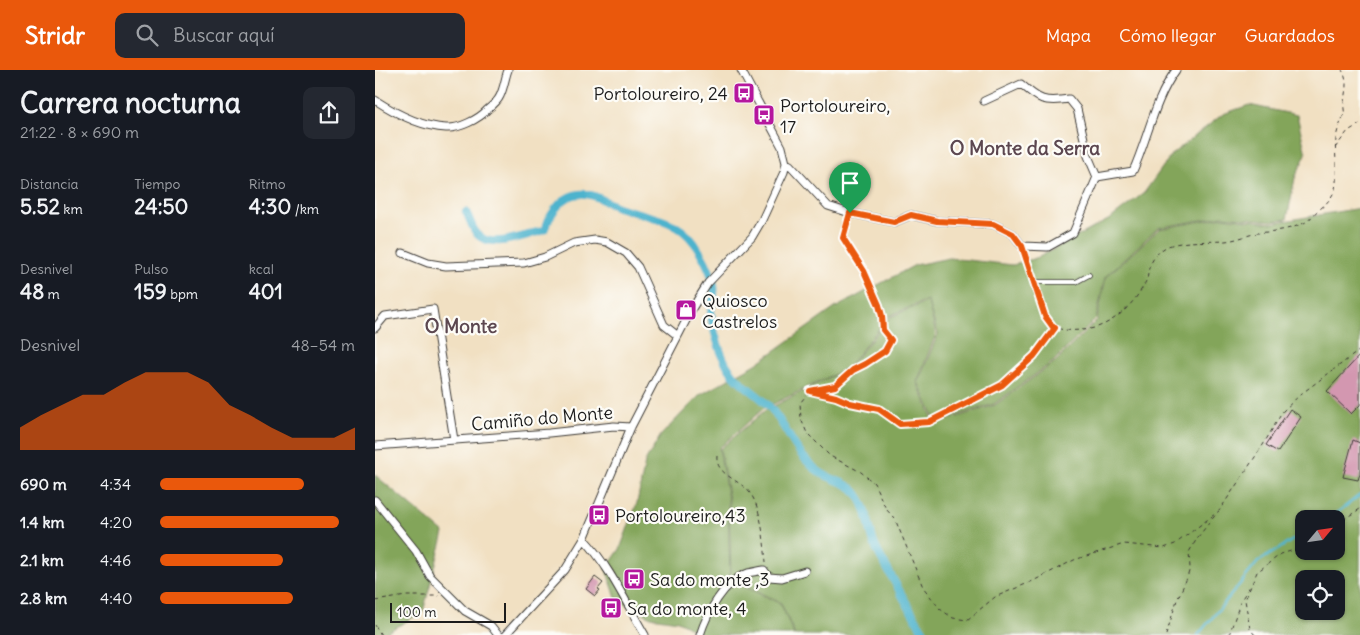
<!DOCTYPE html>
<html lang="es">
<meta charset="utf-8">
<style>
body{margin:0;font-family:Delius,sans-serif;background:#242831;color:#f1f3f6;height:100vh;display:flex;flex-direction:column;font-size:19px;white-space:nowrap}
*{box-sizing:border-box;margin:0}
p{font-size:16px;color:#9ea1a6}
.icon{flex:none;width:28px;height:28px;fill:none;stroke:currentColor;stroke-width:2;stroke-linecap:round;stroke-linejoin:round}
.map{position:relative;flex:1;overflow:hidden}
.details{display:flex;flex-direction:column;background:#171b24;width:375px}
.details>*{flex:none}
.needle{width:32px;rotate:61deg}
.buttons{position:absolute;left:920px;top:440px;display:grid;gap:10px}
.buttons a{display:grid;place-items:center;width:50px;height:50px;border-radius:10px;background:#171b24;box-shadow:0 1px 4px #0004;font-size:25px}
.scale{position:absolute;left:15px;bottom:12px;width:116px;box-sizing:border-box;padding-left:5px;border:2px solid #1c1c1c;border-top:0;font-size:14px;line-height:18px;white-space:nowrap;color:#1c1c1c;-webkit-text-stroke:4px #fdfcf7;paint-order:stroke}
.pin{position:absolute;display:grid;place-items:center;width:42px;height:42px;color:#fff;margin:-51px -21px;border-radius:50% 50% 50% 0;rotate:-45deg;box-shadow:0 0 5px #0007}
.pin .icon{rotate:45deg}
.round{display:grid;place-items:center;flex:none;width:52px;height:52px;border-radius:10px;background:#242831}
.overview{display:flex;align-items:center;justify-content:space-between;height:85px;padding:0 20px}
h1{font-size:28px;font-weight:700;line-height:38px}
.metrics{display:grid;grid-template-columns:repeat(3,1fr);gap:8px;height:85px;padding:5px 20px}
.metrics div{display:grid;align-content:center}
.metrics b{font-size:21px;font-weight:700}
.metrics small{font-size:14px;font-weight:400}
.metrics p{font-size:14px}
.chart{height:140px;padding:10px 20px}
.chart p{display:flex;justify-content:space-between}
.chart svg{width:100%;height:90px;margin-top:5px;fill:#ea580c;opacity:.7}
ul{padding:0 20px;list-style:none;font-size:16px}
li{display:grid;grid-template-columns:80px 60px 1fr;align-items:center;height:38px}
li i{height:12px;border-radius:6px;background:#ea580c}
header{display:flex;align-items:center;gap:30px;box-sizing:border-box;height:70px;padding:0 25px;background:#ea580c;color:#fff}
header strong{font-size:24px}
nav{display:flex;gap:28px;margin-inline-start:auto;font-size:18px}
.search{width:350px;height:45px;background:#242831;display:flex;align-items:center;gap:12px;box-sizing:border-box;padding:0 18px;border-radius:10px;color:#9ea1a6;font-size:19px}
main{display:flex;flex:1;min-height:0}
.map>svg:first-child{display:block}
.forest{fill:#83a55a;stroke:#50603b;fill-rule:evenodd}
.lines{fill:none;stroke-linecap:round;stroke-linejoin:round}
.stream{stroke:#4eb3cd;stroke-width:2.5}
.canal{stroke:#4eb3cd;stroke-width:8}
.building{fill:#d397b0}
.lane-casing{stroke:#3c3935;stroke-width:5.5}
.street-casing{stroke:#3c3935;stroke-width:9}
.path{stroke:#3c3935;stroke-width:1;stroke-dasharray:4 4;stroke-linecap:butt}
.lane{stroke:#fff;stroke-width:4}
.street{stroke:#fff;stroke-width:7}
.route-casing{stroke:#fff;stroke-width:10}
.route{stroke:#ea580c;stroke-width:6}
.labels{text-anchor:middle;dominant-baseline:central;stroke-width:4.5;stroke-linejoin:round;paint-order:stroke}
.poi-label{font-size:18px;fill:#1c1c1c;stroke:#fdfcf7;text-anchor:start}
.street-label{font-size:18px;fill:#1c1c1c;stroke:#fdfcf7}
.neighbourhood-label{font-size:19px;font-weight:bold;fill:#5c4750;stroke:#fdfcf7}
</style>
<header>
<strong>Stridr</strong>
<div class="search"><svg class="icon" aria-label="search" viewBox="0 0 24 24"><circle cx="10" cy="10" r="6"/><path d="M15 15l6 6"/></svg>Buscar aquí</div>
<nav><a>Mapa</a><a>Cómo llegar</a><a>Guardados</a></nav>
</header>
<main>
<section class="details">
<div class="overview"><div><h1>Carrera nocturna</h1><p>21:22 · 8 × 690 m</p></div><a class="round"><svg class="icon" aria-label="share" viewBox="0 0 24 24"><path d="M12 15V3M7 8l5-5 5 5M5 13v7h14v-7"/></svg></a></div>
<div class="metrics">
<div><p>Distancia</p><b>5.52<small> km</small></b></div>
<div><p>Tiempo</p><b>24:50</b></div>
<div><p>Ritmo</p><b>4:30<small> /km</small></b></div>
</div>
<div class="metrics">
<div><p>Desnivel</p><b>48<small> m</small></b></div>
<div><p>Pulso</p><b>159<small> bpm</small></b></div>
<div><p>kcal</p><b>401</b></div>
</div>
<div class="chart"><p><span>Desnivel</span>48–54 m</p>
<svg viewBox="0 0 160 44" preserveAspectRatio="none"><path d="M0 44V33L10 27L20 22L30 17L40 17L50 11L60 6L70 6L80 6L90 11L100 22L110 27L120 33L130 38L140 38L150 38L160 33V44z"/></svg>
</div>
<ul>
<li><b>690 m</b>4:34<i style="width:74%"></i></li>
<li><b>1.4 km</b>4:20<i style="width:92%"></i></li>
<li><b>2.1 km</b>4:46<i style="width:63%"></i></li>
<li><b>2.8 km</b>4:40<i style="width:68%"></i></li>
</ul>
</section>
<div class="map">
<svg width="985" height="565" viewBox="0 0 985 565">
<rect width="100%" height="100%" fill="#fdfcf7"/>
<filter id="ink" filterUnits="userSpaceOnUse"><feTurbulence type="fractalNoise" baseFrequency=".02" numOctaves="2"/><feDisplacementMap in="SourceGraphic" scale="10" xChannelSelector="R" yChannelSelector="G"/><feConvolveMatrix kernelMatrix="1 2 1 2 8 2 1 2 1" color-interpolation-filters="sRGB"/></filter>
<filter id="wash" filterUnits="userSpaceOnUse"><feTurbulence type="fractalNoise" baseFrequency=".0096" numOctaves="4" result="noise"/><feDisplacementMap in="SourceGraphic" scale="20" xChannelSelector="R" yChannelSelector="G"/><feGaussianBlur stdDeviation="1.12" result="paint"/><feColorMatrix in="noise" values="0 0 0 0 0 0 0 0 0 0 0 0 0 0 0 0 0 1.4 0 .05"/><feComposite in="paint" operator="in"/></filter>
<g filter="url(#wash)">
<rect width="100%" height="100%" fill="#f1e0c2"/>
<!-- forest -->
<path class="forest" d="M874 35 922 45 931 84 920 108 912 149 897 151 848 146 783 158 730 207 721 249 679 291 619 334 561 352 543 312 563 264 552 230 514 246 472 298 388 339 344 378 353 430 355 510 406 534 419 565H329L303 551 276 547 242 530 231 499 245 479 262 433 270 392 286 365 325 325 381 294 460 238 540 195 574 188 638 195 664 187 735 149 769 123 797 84 848 44Z
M985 138V565H420L406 533 356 509 354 430 345 379 389 341 473 298 515 247 553 231 561 264 542 312 560 354 620 335 680 292 722 250 731 207 784 159 848 147 897 153ZM929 449H961V481H929ZM929 509H961V541H929Z
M0 405 69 463 48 542 7 565H0Z"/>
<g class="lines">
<!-- stream -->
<path class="stream" d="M954 449 985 425
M823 565 883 492 929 463"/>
<!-- canal -->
<path class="canal" d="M91 142C95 149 97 158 102 164 115 180 152 165 169 160 175 145 185 126 204 124 219 122 232 134 246 138 278 149 307 148 325 182 331 192 337 204 339 216 341 225 336 234 336 242 337 257 346 288 355 300 366 317 386 324 398 341 415 363 421 386 446 403 455 409 473 413 479 420 493 435 493 455 499 473 502 482 508 491 513 500 525 522 537 544 551 565"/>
</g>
<g id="blocks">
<!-- building -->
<path class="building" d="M985 285V335L976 344 952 321Z
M915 339 926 347 903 382 891 375Z
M978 370 985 373V404L983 410 968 407Z
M220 507 228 513 223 519 225 520 220 526 211 519Z"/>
</g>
</g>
<g filter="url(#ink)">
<use href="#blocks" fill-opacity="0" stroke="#3c3935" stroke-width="1"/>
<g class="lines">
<!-- lane casing -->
<g class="lane-casing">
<path id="lane" d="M647 176 659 212H701L714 205"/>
</g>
<!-- street casing -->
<g class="street-casing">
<path id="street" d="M0 30C20 43 47 57 71 58 84 59 104 49 112 40 117 36 123 31 125 26 129 18 130 8 133 0
M609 31 646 14C664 30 669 33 694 29L702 39 713 86 722 107
M411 93 415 95 453 136 475 143 519 152 536 145 562 151 618 154 638 164 647 176 673 177 698 163 722 107 758 101C773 68 779 30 801 0
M28 183 53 193 71 196 149 193 170 187 199 173 220 170 232 172 251 183 263 197 289 255 303 266
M0 258 10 246 58 239 79 370
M0 376 174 363 239 356 256 357
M0 430 41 481 55 506 90 541 116 556 123 565
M209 469C235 497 251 533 270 565
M130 565 190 500 209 469 256 357 318 237 333 213 377 167 387 150 409 102 411 93 407 77 366 0
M325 565C332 543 349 511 373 503 378 502 384 501 389 500L394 507 407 508 430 501"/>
</g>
<!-- path -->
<path class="path" d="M960 78 973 61 985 54
M661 218C671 248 669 263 706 260 735 259 760 235 772 209 773 206 773 202 774 198 777 189 784 180 793 176 811 170 831 172 850 171 862 170 872 165 883 163 900 161 916 160 931 152 936 149 939 143 945 139 951 134 955 130 959 122 964 110 959 84 961 69 962 59 966 53 969 44 970 41 968 36 969 33 970 20 974 12 967 0
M680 258 659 286 627 315 554 352 525 354 505 339 475 333 461 327 435 321 425 333 426 349 432 363 455 386 486 402 499 413 511 439 520 449 548 517 565 539 578 548 592 550 620 527 658 511 699 490 749 474 789 478 800 474 844 441 888 375 908 341 926 324 985 280
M436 321 460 316 478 300 490 294 511 281 516 270 508 260 507 246 504 235 489 201 468 168 473 151
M342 386C340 405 366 410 375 423 387 439 389 472 391 492
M961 454 985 439
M0 531 31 526H64
M0 555 6 565
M791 565 802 530 812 508 815 498 814 482 823 467 842 443
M854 565 866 530 875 516
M880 565 875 559 870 530 882 502 906 484 929 477"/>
<!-- lane -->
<use href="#lane" class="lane"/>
<!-- street -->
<use href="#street" class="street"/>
</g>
</g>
<g class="lines" filter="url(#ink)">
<!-- route casing -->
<g class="route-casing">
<path id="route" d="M475 143 519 152 536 145 562 151 618 154 638 164 647 176 670 246 678 257 680 258 659 286 627 315 554 352 525 354 504 339 475 333 461 327 435 321 460 316 478 300 490 294 510 281 516 270 508 260 507 246 504 235 489 201 468 168Z"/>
</g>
<!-- route -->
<use href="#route" class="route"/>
</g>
<!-- icons -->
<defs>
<g id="bus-square" transform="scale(1.125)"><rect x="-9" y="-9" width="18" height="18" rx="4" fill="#b5179e" stroke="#fdfcf7"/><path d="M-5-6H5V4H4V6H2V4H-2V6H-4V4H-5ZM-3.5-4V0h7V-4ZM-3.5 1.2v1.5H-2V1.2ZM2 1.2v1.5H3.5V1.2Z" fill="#fff"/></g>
<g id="shop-square" transform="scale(1.125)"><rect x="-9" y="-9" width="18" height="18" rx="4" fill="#b5179e" stroke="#fdfcf7"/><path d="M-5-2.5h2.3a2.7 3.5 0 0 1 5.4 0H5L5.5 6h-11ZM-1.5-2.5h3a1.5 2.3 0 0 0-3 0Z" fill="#fff"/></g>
</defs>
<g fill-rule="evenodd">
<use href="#bus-square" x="369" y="23"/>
<use href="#bus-square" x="389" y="45"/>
<use href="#shop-square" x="311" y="240"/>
<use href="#bus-square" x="224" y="445"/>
<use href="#bus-square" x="259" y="509"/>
<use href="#bus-square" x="236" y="538"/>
</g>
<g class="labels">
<!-- poi labels -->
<g class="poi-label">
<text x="353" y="23" text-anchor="end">Portoloureiro, 24</text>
<text x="405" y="35">Portoloureiro,<tspan x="405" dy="21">17</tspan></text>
<text x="327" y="230">Quiosco<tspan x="327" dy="21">Castrelos</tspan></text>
<text x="240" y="445">Portoloureiro,43</text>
<text x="275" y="509">Sa do monte ,3</text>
<text x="252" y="538">Sa do monte, 4</text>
</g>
<!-- street labels -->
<g class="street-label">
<text transform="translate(167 348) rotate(-5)">Camiño do Monte</text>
</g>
<!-- neighbourhood labels -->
<g class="neighbourhood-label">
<text x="650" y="78">O Monte da Serra</text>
<text x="86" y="256">O Monte</text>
</g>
</g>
</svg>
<div class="buttons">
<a><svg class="needle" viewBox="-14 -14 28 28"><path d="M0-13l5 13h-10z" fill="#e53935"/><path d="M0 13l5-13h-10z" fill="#9ea1a6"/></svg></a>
<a><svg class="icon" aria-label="locate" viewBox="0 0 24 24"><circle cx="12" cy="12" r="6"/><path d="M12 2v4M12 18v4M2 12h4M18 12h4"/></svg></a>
</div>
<div class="scale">100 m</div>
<div class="pin" style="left:475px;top:143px;background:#1e9e55"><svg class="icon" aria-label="arrive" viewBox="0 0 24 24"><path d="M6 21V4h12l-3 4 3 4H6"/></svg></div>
</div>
</main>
